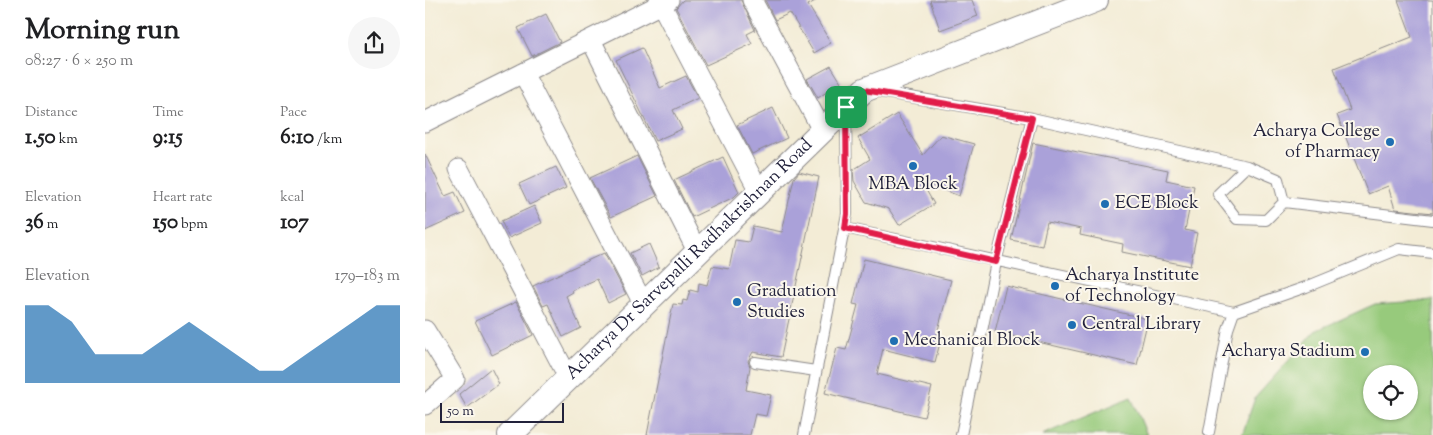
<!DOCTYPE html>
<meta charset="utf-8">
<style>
body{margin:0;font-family:"Sorts Mill Goudy",serif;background:#f6f6f6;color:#202124;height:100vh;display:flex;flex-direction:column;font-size:19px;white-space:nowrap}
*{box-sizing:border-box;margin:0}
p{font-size:16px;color:#757577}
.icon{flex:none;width:28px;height:28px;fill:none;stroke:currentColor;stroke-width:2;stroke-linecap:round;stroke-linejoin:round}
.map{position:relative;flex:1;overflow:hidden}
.details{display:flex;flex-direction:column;background:#fff;width:425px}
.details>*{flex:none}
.buttons{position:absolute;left:938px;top:365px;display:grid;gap:10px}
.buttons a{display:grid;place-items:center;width:55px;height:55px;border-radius:50%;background:#fff;box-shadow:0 1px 4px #0004;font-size:25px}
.scale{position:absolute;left:15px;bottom:12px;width:124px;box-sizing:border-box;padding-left:5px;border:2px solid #22223b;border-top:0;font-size:14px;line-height:18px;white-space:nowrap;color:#22223b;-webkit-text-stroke:4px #fbf7ec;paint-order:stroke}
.pin{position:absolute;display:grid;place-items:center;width:42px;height:42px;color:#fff;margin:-21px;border-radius:10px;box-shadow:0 2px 8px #0006}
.round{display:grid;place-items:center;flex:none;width:52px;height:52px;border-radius:26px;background:#f6f6f6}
.overview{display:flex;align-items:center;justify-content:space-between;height:85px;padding:0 25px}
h1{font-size:28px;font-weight:700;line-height:38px}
.figures{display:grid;grid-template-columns:repeat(3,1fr);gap:8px;height:85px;padding:5px 25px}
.figures div{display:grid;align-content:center}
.figures b{font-size:21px;font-weight:700}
.figures small{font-size:14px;font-weight:400}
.figures p{font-size:14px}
.chart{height:140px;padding:10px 25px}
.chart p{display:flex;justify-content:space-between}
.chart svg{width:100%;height:90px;margin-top:5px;fill:#1f6fb2;opacity:.7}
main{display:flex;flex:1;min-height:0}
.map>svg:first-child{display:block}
.green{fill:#97ca7b;stroke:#5c765b;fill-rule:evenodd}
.building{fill:#aaa1d9}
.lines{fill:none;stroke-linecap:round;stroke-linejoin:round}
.service-casing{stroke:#8a8788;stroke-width:12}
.minor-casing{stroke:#8a8788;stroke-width:21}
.tertiary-casing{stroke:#8a8788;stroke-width:26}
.service{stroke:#fff;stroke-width:10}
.minor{stroke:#fff;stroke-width:19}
.tertiary{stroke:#fff;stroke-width:24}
.route-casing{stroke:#fff;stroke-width:10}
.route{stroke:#e11d48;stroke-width:6}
.poi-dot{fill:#1f6fb2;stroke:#fbf7ec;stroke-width:2}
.labels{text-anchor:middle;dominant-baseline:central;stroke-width:4;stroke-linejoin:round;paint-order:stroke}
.poi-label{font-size:18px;fill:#22223b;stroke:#fbf7ec;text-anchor:start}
.street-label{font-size:18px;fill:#22223b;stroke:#fbf7ec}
</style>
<main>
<section class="details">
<div class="overview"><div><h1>Morning run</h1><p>08:27 · 6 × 250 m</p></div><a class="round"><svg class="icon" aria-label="share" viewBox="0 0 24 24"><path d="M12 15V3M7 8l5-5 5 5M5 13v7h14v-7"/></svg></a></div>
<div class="figures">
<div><p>Distance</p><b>1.50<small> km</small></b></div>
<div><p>Time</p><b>9:15</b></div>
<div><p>Pace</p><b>6:10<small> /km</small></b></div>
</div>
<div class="figures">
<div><p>Elevation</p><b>36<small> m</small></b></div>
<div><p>Heart rate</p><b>150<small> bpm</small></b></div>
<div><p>kcal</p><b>107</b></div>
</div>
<div class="chart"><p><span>Elevation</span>179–183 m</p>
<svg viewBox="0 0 160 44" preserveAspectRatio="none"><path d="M0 44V6L10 6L20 14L30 30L40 30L50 30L60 22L70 14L80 22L90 30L100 38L110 38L120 30L130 22L140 14L150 6L160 6V44z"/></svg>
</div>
</section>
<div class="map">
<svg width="1008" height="435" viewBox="0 0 1008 435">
<rect width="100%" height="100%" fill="#fbf7ec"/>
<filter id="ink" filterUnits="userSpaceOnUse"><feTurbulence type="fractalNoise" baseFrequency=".02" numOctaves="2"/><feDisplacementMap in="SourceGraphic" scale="10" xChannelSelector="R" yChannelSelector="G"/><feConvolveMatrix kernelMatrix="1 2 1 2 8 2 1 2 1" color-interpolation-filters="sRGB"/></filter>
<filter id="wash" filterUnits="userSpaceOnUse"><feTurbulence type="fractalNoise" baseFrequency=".0096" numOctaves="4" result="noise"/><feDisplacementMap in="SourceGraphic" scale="20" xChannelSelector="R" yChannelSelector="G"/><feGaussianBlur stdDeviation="1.12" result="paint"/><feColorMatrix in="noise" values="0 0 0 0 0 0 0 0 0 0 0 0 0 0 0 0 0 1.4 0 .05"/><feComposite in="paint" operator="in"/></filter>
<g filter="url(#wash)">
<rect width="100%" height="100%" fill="#f3ecd6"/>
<!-- green -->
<path class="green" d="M1008 300V435H817L830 398 890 331 950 304ZM946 374H984V411H946Z
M706 397 722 435H617Z"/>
<g id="blocks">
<!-- building -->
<path class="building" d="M258 0H316L330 30 322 34 327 44 281 65 251 8Z
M340 0H392L383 5 406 43 389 53 365 13 350 20Z
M505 0H547L553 16 515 30Z
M973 0H1008V213L970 209 963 186 943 194 912 115 925 110 909 68 987 37Z
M121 14 135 42 107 56 93 28Z
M217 48 235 88 261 76 273 98 248 110 257 129 230 141 191 60Z
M406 66 416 82 393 98 382 79Z
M348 108 362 138 327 154 312 125Z
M472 114 498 155 516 135 549 144 534 196 496 181 509 204 474 225 464 209 441 202 429 181 428 170 445 159 433 138Z
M608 143 743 170 741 180 769 186 760 230 772 233 765 266 697 252 698 244 655 235 656 229 622 222 617 246 586 240Z
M0 154 20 196 30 192 40 213 0 231Z
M212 156 232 196 186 217 165 178Z
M298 157 314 192 309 197 267 217 249 180Z
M131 167 141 188 104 205 94 184Z
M374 172 394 177 356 357 328 352 323 361 325 367 321 390 346 395 341 416 330 414 325 435H222L248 304 257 305 258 300 262 301 265 290 273 292 274 283 282 285 287 266 304 269 310 240 324 242 328 226 357 232 369 178Z
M109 206 117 223 84 238 76 221Z
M224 244 234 267 217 276 205 253Z
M179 253 201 294 183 303 172 279 147 290 148 292 141 296 156 328 138 337 123 304 118 306 108 286Z
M439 259 526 280 512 334 517 335 510 362 458 349 452 374 507 387 499 417 400 393 412 348 421 350 433 305 428 304Z
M581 286 723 319 712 365 570 332Z
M91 302 108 335 67 355 50 321Z
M66 368 74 384 42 408 34 394Z"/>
</g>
</g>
<g filter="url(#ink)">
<use href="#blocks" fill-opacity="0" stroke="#8a8788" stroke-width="1"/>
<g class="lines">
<!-- service casing -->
<g class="service-casing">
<path id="service" d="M450 91 607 118 822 166 853 179 859 202 1008 220
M822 166 793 194 812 219 841 220 859 202
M420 228 809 312 881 287 974 249 1008 253
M330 362 391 371
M784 432 803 329 809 312
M379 435 422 214 421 110
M536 435 571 262 607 118"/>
</g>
<!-- minor casing -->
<g class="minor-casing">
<path id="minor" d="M234 0 335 193
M327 0 397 130
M166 40 273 253
M98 73 219 305
M0 122 244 0
M34 169 143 377
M0 330 30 379 0 405"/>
</g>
<!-- tertiary casing -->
<g class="tertiary-casing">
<g id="tertiary">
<path id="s1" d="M85 435 439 90 671 0"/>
</g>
</g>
<!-- service -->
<use href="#service" class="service"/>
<!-- minor -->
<use href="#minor" class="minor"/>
<!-- tertiary -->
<use href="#tertiary" class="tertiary"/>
</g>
</g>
<g class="lines" filter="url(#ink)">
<!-- route casing -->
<g class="route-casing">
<path id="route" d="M439 90 607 118 571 262 420 228 422 214 421 107Z"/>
</g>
<!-- route -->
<use href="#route" class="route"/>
</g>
<!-- markers -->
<g class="poi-dot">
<circle cx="965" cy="142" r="5"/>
<circle cx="488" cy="166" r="5"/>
<circle cx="680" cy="204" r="5"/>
<circle cx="630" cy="286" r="5"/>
<circle cx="312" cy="302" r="5"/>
<circle cx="647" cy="325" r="5"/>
<circle cx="469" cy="341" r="5"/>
<circle cx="940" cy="352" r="5"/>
</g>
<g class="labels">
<!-- poi labels -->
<g class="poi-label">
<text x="955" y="132" text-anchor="end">Acharya College<tspan x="955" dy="21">of Pharmacy</tspan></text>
<text x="488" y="185" text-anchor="middle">MBA Block</text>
<text x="690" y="204">ECE Block</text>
<text x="640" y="276">Acharya Institute<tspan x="640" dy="21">of Technology</tspan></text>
<text x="322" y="292">Graduation<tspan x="322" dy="21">Studies</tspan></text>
<text x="657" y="325">Central Library</text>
<text x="479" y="341">Mechanical Block</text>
<text x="930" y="352" text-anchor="end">Acharya Stadium</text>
</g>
<!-- street labels -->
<g class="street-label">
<text stroke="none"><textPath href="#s1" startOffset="251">Acharya Dr Sarvepalli Radhakrishnan Road</textPath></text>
</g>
</g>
</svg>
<div class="buttons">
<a><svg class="icon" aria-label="locate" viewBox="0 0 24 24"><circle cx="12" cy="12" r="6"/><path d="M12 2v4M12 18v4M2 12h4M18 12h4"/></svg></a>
</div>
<div class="scale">50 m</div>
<div class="pin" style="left:421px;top:107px;background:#1e9e55"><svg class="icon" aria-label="arrive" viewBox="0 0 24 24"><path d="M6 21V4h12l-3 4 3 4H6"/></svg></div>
</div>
</main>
